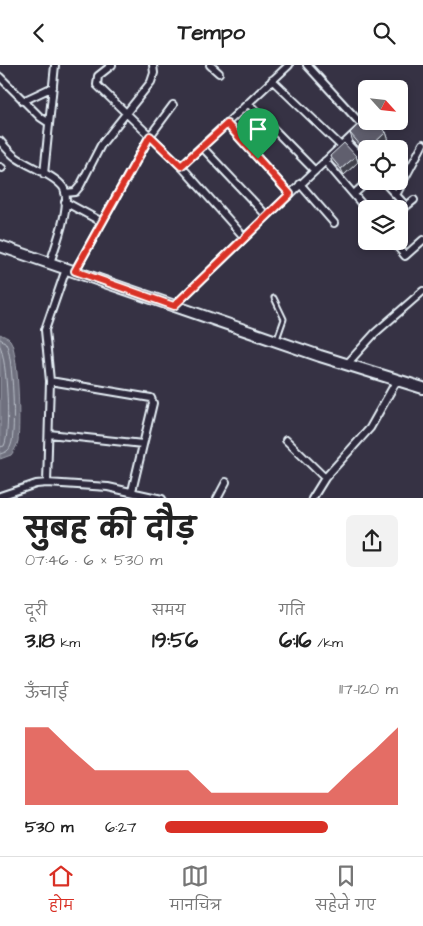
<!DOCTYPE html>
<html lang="hi">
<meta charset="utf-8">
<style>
body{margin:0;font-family:"Architects Daughter","Playpen Sans Deva",sans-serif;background:#f2f2f2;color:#222;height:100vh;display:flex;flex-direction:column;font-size:19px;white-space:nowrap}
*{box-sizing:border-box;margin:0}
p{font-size:16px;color:#767676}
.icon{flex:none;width:28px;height:28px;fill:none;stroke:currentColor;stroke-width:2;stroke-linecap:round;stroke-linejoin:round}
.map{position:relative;height:433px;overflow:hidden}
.panel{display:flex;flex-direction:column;background:#fff;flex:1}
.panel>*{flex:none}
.needle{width:32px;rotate:117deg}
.buttons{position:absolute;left:358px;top:15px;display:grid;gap:10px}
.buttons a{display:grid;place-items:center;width:50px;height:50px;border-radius:8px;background:#fff;box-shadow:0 2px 8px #0003;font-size:25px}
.pin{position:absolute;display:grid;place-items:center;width:42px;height:42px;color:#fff;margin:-51px -21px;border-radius:50% 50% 50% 0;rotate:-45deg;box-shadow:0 0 5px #0007}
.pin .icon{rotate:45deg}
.round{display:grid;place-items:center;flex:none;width:52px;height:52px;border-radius:8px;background:#f2f2f2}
.headline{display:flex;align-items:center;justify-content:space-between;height:85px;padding:0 25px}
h1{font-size:28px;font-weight:700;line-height:38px}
.stats{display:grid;grid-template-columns:repeat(3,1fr);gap:8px;height:85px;padding:5px 25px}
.stats div{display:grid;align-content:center}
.stats b{font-size:21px;font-weight:700}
.stats small{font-size:14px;font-weight:400}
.stats p{font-size:14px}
.chart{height:140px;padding:10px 25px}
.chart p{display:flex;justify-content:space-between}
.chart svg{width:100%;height:90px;margin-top:5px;fill:#d93025;opacity:.7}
ul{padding:0 25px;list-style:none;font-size:16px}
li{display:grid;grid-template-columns:80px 60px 1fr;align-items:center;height:38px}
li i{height:12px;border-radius:6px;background:#d93025}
header{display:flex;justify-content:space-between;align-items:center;height:65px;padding:0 25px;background:#fff;font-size:22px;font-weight:700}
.menu{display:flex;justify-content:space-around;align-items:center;height:70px;border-top:1px solid #e0e0e0;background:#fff;font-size:14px;color:#767676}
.menu a{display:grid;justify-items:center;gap:2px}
.menu .active{color:#d93025}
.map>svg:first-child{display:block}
.water{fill:#70717f;stroke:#a0a4af}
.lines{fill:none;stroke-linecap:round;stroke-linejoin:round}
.shore{stroke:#b8bec8;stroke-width:1}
.lane-casing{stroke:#e8f1f8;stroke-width:7}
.street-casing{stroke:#e8f1f8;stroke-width:10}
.primary-casing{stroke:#e8f1f8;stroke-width:14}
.lane{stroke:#2f2a3d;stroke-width:3}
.street{stroke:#2f2a3d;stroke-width:6}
.primary{stroke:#2f2a3d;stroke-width:10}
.wall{fill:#53515f;stroke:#e8f1f8}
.shaded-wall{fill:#43424d;stroke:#e8f1f8}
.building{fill:#605e6e;stroke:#e8f1f8}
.route-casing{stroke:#fff;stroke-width:10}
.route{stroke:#d93025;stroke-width:6}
</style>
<header><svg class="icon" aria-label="back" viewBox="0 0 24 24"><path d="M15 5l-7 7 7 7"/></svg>Tempo<svg class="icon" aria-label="search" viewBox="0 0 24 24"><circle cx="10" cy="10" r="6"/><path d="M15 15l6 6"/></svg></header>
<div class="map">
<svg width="423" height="434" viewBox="0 0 423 434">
<rect width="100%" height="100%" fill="#363244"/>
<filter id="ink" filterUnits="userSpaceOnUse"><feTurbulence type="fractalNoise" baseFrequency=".02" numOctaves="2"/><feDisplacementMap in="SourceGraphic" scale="10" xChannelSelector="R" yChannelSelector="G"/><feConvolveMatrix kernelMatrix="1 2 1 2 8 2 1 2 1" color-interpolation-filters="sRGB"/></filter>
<g filter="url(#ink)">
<!-- water -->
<path class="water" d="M0 269C3 271 8 272 10 275 19 287 20 360 18 376 17 381 14 386 11 390L0 394Z"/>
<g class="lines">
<!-- shore -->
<path class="shore" d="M0 274C3 276 5 276 6 279 13 288 16 369 11 380 9 386 6 387 0 389
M0 281C7 295 11 368 4 381L0 382"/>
<!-- lane casing -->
<g class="lane-casing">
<path id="lane" d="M274 233 284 254 277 274"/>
</g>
<!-- street casing -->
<g class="street-casing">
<path id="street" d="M112 0 98 11 97 20 181 101 244 172
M210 0 219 8
M307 0 363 61
M0 12 40 52 49 58
M272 15 341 81
M23 36 53 22
M248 38 315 106
M227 59 290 129
M0 76C5 82 11 89 17 93 30 102 54 110 63 122 73 137 55 182 50 198
M346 77 366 98
M202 82 267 151
M325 96 366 144
M181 101 289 0
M0 102 2 103
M44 109 55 0
M383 116 406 141
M300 119 334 158
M65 128 75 127 80 121 101 80 151 17 154 8 153 0
M354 129 368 116
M396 130 423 79
M65 137 102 157
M399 147 414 135
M393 176 405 191 423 175
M75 206 150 71 173 40
M174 241 267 151 368 56
M347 299 375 268 423 226
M50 316 151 333 153 338 132 426
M49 369 143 379
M286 375 325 413
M47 418 50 316 45 265 66 204
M0 431 36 419 47 418 108 422 162 434
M217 434 226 417
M312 434 325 413 370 363 397 315"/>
</g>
<!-- primary casing -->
<g class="primary-casing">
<path id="primary" d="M0 181 320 291 423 323"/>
</g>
<!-- lane -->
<use href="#lane" class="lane"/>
<!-- street -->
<use href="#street" class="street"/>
<!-- primary -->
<use href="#primary" class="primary"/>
</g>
<!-- wall -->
<path class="wall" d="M386 67 389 76 381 84H366V90L353 77 350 68Z
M330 91H356L358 97 344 110 332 97Z"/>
<!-- shaded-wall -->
<path class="shaded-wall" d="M386 67 389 76 381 84H368Z
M364 80 366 86V90L362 82Z
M356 91 358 97 344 110 341 104Z"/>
<!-- building -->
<path class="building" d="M366 52V56H375L386 67 368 84H367L364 80 362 82 350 68Z
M344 78 356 91 341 104 330 91Z"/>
</g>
<g class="lines" filter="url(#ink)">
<!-- route casing -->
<g class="route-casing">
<path id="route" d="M227 59 290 129 174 241 75 206 150 71 181 101Z"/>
</g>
<!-- route -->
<use href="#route" class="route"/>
</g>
</svg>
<div class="buttons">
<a><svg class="needle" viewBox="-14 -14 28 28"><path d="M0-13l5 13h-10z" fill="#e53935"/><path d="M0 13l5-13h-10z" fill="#767676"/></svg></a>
<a><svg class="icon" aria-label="locate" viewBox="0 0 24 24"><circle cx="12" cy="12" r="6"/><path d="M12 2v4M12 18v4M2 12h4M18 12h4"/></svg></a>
<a><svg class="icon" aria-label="layers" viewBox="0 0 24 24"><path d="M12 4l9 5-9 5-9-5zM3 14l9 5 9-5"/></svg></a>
</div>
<div class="pin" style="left:258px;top:94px;background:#1e9e55"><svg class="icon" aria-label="arrive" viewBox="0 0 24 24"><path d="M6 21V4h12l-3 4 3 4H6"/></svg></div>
</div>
<section class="panel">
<div class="headline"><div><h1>सुबह की दौड़</h1><p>07:46 · 6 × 530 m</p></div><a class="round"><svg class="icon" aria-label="share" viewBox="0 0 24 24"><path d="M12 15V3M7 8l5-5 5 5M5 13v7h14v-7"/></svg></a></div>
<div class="stats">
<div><p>दूरी</p><b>3.18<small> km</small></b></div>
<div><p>समय</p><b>19:56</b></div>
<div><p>गति</p><b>6:16<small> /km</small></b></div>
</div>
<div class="chart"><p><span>ऊँचाई</span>117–120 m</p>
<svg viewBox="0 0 160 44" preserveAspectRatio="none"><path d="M0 44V6L10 6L20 17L30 27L40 27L50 27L60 27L70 27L80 38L90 38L100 38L110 38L120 38L130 38L140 27L150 17L160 6V44z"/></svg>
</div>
<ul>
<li><b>530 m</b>6:27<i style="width:70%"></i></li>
</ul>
</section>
<nav class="menu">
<a class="active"><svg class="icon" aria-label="home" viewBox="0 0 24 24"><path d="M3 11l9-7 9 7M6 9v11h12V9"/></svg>होम</a>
<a><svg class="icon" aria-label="map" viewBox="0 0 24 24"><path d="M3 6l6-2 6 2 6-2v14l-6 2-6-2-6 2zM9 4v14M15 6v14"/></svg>मानचित्र</a>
<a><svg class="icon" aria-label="saved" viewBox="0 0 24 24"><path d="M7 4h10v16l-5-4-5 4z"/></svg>सहेजे गए</a>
</nav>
